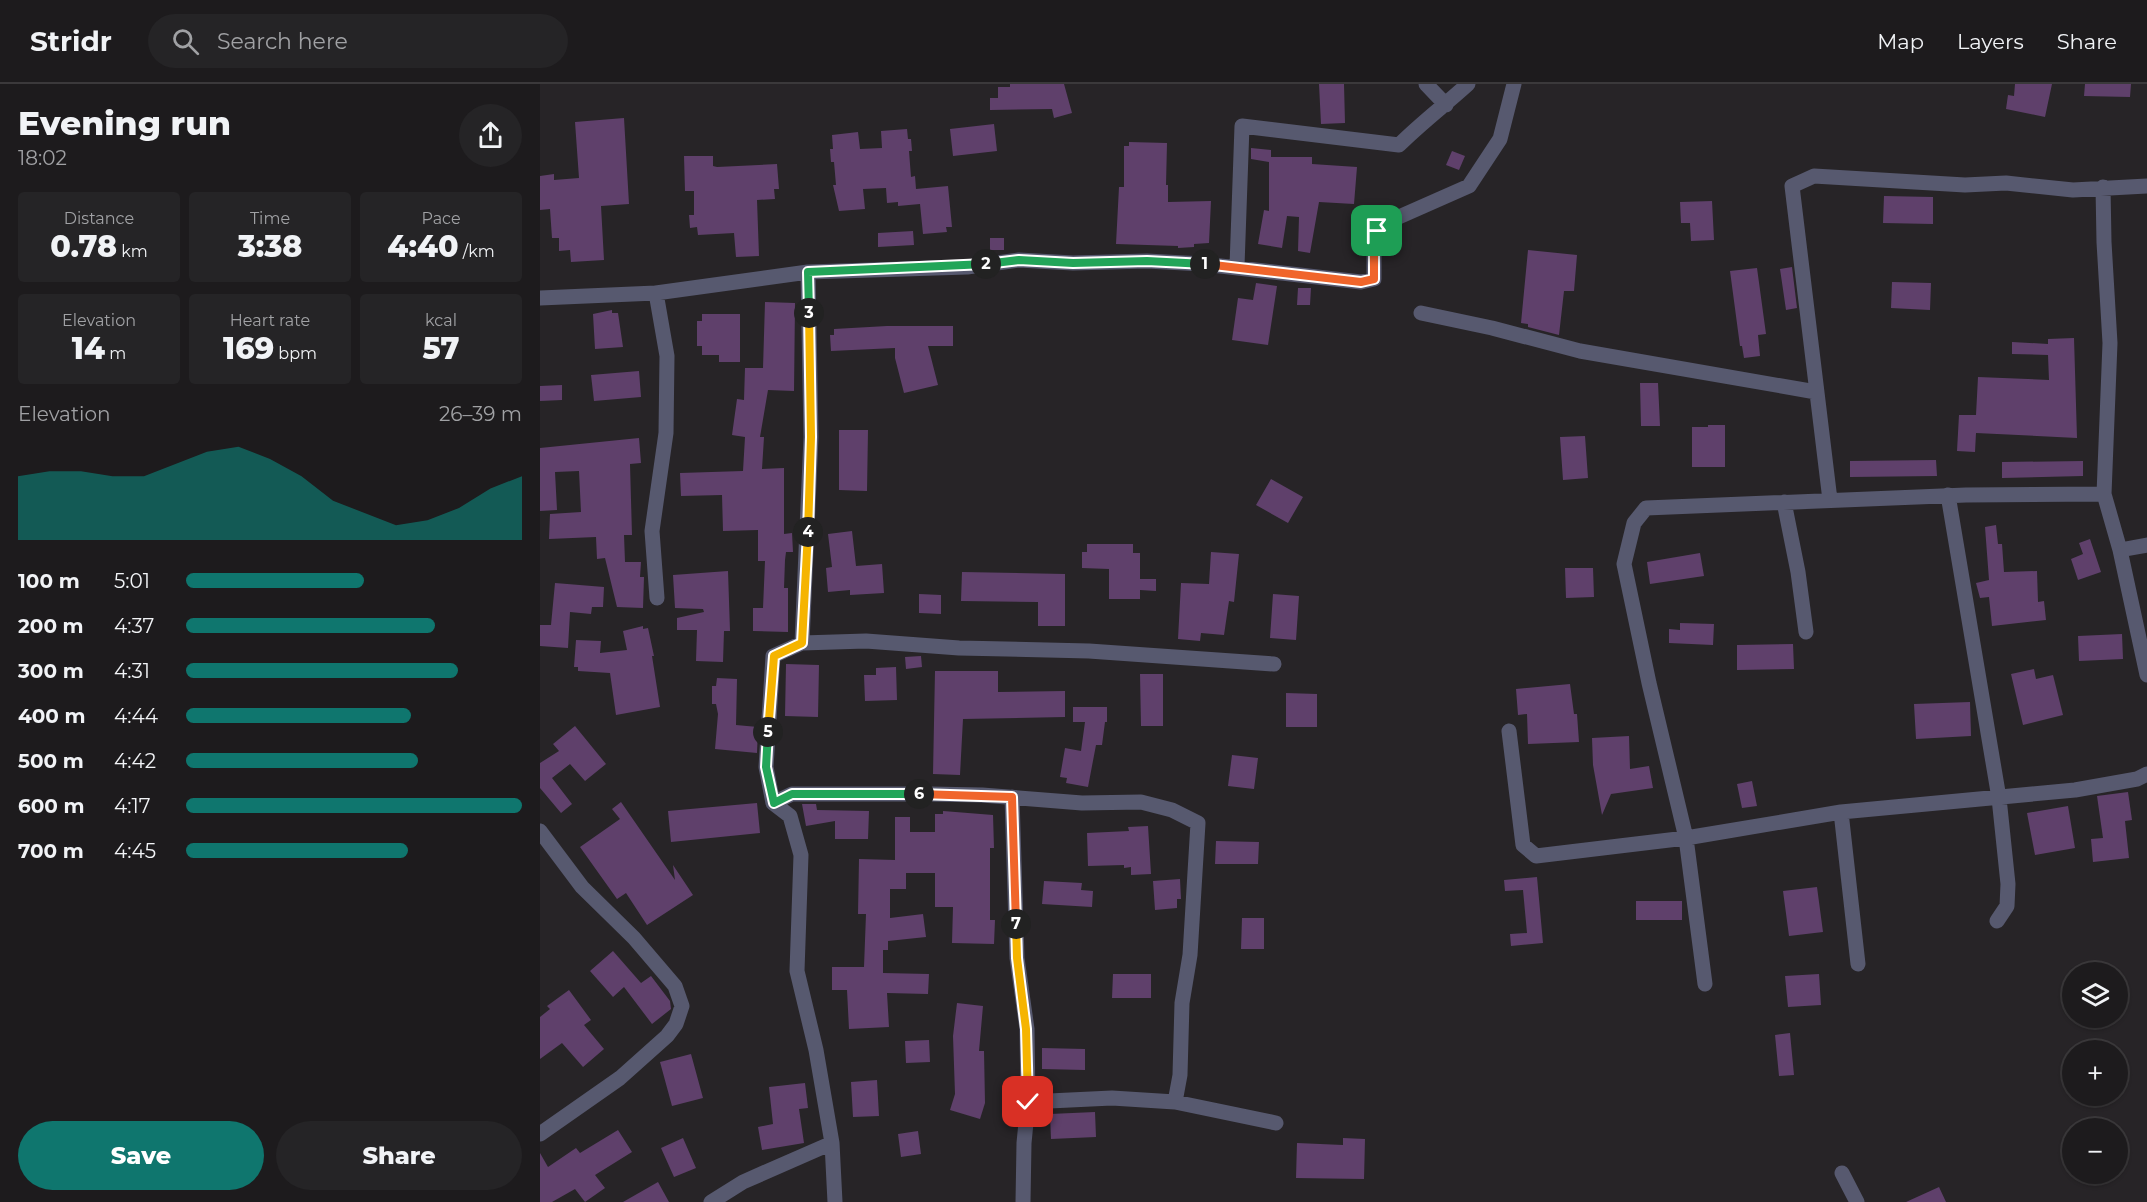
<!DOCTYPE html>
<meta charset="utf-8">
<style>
body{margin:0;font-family:Montserrat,sans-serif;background:#252426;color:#f1f3f6;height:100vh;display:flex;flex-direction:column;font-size:22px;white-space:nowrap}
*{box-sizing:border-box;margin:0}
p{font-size:20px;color:#a0a1a4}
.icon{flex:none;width:33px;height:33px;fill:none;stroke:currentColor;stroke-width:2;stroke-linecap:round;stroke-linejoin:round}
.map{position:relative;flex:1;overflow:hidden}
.details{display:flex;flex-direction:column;background:#1d1b1d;width:540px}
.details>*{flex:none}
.controls{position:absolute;left:1522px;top:878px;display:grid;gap:12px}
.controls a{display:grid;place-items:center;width:66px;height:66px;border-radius:50%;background:#1d1b1d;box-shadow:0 2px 4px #0004,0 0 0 2px #3b393b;font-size:30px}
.pin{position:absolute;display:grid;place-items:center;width:51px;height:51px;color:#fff;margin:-26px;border-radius:12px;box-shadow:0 3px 9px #0006}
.km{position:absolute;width:30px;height:30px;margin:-15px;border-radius:50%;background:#222;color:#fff;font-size:16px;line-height:30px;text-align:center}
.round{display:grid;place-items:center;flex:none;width:63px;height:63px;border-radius:32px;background:#252426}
.head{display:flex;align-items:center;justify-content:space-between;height:102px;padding:0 18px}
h1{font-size:33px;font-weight:800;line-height:45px}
.figures{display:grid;grid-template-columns:repeat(3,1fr);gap:9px;height:102px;padding:6px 18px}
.figures div{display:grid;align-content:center;border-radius:6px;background:#252426;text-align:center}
.figures b{font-size:30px;font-weight:800}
.figures small{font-size:16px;font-weight:400}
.figures p{font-size:16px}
.chart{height:168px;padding:12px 18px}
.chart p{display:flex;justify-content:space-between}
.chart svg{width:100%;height:108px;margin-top:6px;fill:#0f766e;opacity:.7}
.primary-button{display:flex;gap:12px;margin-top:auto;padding:12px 18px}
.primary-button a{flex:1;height:69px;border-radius:36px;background:#0f766e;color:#fff;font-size:24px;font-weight:800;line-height:69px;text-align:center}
.primary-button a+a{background:#252426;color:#f1f3f6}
ul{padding:0 18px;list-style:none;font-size:20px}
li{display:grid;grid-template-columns:96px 72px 1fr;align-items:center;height:45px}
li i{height:15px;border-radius:8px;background:#0f766e}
header{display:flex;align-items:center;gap:36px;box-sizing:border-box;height:84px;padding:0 30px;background:#1d1b1d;border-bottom:2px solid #3b393b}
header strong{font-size:28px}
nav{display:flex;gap:33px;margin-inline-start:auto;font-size:21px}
.search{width:420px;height:54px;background:#252426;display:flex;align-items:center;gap:15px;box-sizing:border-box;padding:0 21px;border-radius:33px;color:#a0a1a4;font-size:22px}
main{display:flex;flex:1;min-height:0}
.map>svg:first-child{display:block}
.building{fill:#5f406b}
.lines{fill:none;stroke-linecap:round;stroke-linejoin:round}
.minor{stroke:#57596f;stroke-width:15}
.split-1-casing{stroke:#fff;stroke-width:12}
.split-2-casing{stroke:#fff;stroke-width:12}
.split-3-casing{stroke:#fff;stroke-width:12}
.split-4-casing{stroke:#fff;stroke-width:12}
.split-5-casing{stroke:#fff;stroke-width:12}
.split-6-casing{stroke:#fff;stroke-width:12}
.split-7-casing{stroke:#fff;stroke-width:12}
.split-8-casing{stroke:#fff;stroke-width:12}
.split-1{stroke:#f0652b;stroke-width:8}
.split-2{stroke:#22a559;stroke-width:8}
.split-3{stroke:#22a559;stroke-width:8}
.split-4{stroke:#f5b400;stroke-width:8}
.split-5{stroke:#f5b400;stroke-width:8}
.split-6{stroke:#22a559;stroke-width:8}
.split-7{stroke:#f0652b;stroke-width:8}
.split-8{stroke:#f5b400;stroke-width:8}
</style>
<header>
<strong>Stridr</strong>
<div class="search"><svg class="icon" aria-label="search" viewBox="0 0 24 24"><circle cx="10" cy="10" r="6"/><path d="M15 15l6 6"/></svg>Search here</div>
<nav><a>Map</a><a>Layers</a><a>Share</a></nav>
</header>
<main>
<section class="details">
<div class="head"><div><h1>Evening run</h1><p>18:02</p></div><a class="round"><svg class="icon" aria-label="share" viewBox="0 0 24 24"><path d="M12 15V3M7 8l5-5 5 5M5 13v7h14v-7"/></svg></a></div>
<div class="figures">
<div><p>Distance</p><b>0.78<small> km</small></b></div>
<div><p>Time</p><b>3:38</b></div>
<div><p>Pace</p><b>4:40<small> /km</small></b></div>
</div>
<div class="figures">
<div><p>Elevation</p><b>14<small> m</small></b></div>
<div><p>Heart rate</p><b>169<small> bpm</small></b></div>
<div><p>kcal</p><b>57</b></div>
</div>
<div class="chart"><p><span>Elevation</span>26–39 m</p>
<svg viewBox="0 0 160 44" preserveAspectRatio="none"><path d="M0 44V18L10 16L20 16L30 18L40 18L50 13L60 8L70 6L80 11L90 18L100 28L110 33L120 38L130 36L140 31L150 23L160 18V44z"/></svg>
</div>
<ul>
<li><b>100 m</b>5:01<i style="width:53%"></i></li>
<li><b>200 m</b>4:37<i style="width:74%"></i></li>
<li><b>300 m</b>4:31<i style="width:81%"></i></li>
<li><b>400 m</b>4:44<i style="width:67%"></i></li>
<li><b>500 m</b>4:42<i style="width:69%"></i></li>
<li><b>600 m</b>4:17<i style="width:100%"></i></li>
<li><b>700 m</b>4:45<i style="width:66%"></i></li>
</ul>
<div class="primary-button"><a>Save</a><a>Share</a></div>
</section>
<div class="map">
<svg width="1607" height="1118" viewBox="0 0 1607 1118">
<rect width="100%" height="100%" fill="#272427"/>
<!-- building -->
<path class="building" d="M470 0H524L532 29 514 34 512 25 450 26V14H458V3H470Z
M779 0H804L805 39 781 40Z
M1475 0H1512L1505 33 1466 25 1468 11 1474 12Z
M1545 0H1591L1590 13 1544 12Z
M84 34 89 120 61 122 64 176 31 178 30 166 19 167V154H12L10 125 0 126V92L14 90V96L39 94 35 38Z
M454 40 457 67 413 72 410 45Z
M367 45 368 55H371L372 67H369L371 93 375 92 376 105 408 102 412 143H406L407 148 383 150 380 120 358 122V118L347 119 346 104 323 105 325 125 299 127 293 101H296L294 78H291L290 65H293L292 51 318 48 320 65 342 64 341 47Z
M589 58 627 59 626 101H628V118L671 117 669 159 654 160V163L638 164V162L576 160 579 103H584V62H589Z
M711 64 731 66V73H772V80L817 83 814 120 779 118 770 169 758 167 759 133 747 132 742 164 718 160 724 126 729 127V78L711 75Z
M912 67 925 72 919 86 906 81Z
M144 72H173V82L177 83 237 80 239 105H234L235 115 217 116 219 172 196 173 194 149 158 151 157 143 150 144 149 131H154V107H145Z
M1344 112 1393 113V140L1343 139Z
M1172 117 1174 156 1151 157 1150 139H1141L1140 118Z
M373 147 374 161 338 163V149Z
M450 154H464V166H450Z
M988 166 1037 171 1034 207H1024L1019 251 988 243V240L981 239Z
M1252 183 1257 224 1246 226 1240 185Z
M1217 184 1226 250 1218 251 1220 272 1204 274 1202 262H1200L1190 187Z
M1352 198 1391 199 1390 226 1351 224Z
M716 199 737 202 728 261 692 256 698 214 713 216Z
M758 204H771L770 221H757Z
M225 218 255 219 254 307 228 306 220 353H224L222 385 244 384V450L252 449 253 468H246L245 476 244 504H248V548L213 547V524H223L225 477H218V446L183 447 182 411 141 412 140 389 203 387 205 353 192 351 197 315 204 316 205 284H223Z
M72 226V229H78L83 263 55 265 53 230Z
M162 230H200V278H179V271H162V262H157V237H162Z
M347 242H413V262H388L398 301 364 309 355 274V264L291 267 290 251H294V245Z
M1534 254 1537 354 1436 349 1435 368 1417 367 1419 331H1436L1438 293 1509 296 1508 271 1472 270V258L1508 260V255Z
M99 287 101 313 54 317 51 291Z
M1100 299H1118L1120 342H1101Z
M22 301V316L0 317V302Z
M1168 341H1185V383H1152V343H1168Z
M299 346H328L327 407 299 406Z
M1045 352 1048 394 1023 396 1020 353Z
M99 354 101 379 90 380 92 451H84L85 478H101L100 493H104L103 524 77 523 65 474 57 475 56 453 9 455 10 430 41 428 39 387 15 388 17 426 0 427V364Z
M1396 376 1397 392 1310 393V377Z
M1543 377V392L1462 394V378Z
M731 395 763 413 748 439 716 421Z
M1456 441 1458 460H1462L1464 488 1497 487 1498 518 1504 517 1506 536 1452 542 1449 513 1440 514 1436 499 1449 496 1445 443Z
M312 447 316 482 342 480 344 509 310 511V506L288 508 286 484 292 483 288 450Z
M1550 455 1561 488 1538 496 1531 475 1543 470 1539 459Z
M547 460H593V469H600V495H616V507L600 506V515H569V485L542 484V468H547Z
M671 468 699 470 694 518 689 517 684 551 661 549 660 557 638 555 641 499 669 500Z
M1160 469 1164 492 1110 500 1107 478Z
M1025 484H1053L1054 513 1026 514Z
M188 487 190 547H184L183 578 156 577 157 546H137V534L164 528 163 525 135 524 133 491Z
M422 488 525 490V542H498V518L421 517Z
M15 499 64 503 63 523H52L51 530 30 528 28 564 0 562V541H11Z
M379 510 401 511V530L379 529Z
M733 510 759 512 756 556 730 554Z
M1140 539 1174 540 1173 561 1129 559V545L1140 546Z
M103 542V545L108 544 114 572H112L120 623 76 631 70 589 38 587V583H34L36 556 61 557 60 569 87 566 83 547Z
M1582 550 1583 575 1539 577 1538 552Z
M1253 560 1254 585 1197 586V561Z
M381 572 382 583 366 585 365 573Z
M246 580 279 581 278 633 245 632Z
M356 583 357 616 325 617 324 591H336V584Z
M1494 585 1496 595 1513 591 1523 631 1483 641 1471 590Z
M395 587H458V608L525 607V633L423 635 420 691 393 690Z
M600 590H623V642H601Z
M177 594 197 595 196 641 218 643 217 669 175 665 178 630 176 620H172V602H176Z
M1030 600 1034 630H1037L1039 658 988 660 987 630 978 631 976 605Z
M746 609 777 610V643H746Z
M1430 618 1431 652 1376 655 1374 620Z
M533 623H567V638H565L562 661H556L548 703 526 699 527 694 520 693 525 664 541 667 545 638H533Z
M35 642 66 680 45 697 30 680 12 694 32 720 21 729 0 704V679L19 667 13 660Z
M1089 652 1090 685 1109 682 1113 704 1071 710 1062 731 1053 681 1052 654Z
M692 671 718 674 714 705 688 702Z
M1212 697 1217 722 1202 724 1197 700Z
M1588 708 1592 736 1585 737 1589 774 1553 778 1551 755 1563 754 1557 712Z
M81 718 135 796 133 781 153 811 107 841 86 809 77 815 40 763 80 735 72 725Z
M217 719 220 749 131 758 128 727Z
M262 720H276L277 726 329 727 328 755H295V737L266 742Z
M1528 722 1535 764 1495 771 1487 729Z
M403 727 453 731 454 764H450V836H455L454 860 412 859 413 823H395V789H366V805H350V834L383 830 386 853 348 857V866H343V889L389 890 388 910 347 909 349 943 309 945 307 906H292V883H324L326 830H318L319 775 355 776V733H370V748H395V730H403Z
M608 742 611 790 591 791V783L584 784V781L548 782 547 749 589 747 588 743Z
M676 757 719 758 718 780H675Z
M997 793 1003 859 971 862 970 850 987 849 983 806 965 807 964 796Z
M640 795 641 815H637V824L615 826 613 797Z
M504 797 542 799 541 806 553 807 552 823 502 820Z
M1277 803 1283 848 1249 852 1243 807Z
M1096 817H1142V836H1096Z
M702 834H724V865H701Z
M73 867 101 899 111 892 130 917 131 925 112 940 84 903 73 913 50 887Z
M573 890H611V914H572Z
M1279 890 1281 921 1248 923 1245 892Z
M29 906 51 936 44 941 64 965 43 983 22 959 0 975V933L10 925 7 922Z
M417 919 443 922 439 967H444L445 1019 440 1035 410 1026 415 1010 413 952Z
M1250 949 1254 991 1239 992 1235 951Z
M389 956 390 978 366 979 365 957Z
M502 964 545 965V986L502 985Z
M151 970 163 1014 132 1022 120 978Z
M337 996 339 1032 313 1033 311 998Z
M265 999 268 1024 259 1025 264 1059 222 1066 218 1043 233 1040 229 1003Z
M555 1028 556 1053 511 1055 510 1030Z
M78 1046 92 1068 55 1091 65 1104 45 1118 35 1105 12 1118H0V1069L8 1083 36 1064 40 1069Z
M378 1047 381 1070 361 1073 358 1050Z
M143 1054 156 1084 134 1093 121 1064Z
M803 1054 825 1055 824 1095 756 1094 757 1059 803 1061Z
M118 1098 129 1118H83Z
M1399 1103 1406 1118H1366Z"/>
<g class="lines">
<!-- minor -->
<path class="minor" d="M886 0 906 21
M697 182 702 42 859 61C881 39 905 21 928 0
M268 188 271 353 262 559 326 557 419 564 549 567 734 580
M116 209 127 272 126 349 112 447 117 514
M0 214 116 209 268 188 427 183 479 176 533 179 607 177 663 180 821 198 834 195V156L837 147 852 136 929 102 960 55 974 0
M881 229 952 244 1040 267 1276 308
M1564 410 1580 466 1607 591
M1408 411 1459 714 1468 800 1467 822 1457 837
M1290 416 1252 102 1274 92 1425 101 1466 99 1533 106 1607 102
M1244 418 1258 488 1266 548
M1580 466 1607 461
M262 559 233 572 226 683 233 719 252 710H390L442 711 542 719 601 718 632 726 658 739 650 871 642 919 640 991 635 1018
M969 647 983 761 996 772 1146 754 1109 599 1084 480 1094 439 1106 424 1426 411 1564 410 1570 259 1564 158 1563 103
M472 713 477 874 487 945 488 1018 484 1059 483 1118
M233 719 250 732 261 771 257 887 276 966 292 1059 295 1118
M1301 728 1318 880
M0 747 42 803 94 854 135 902 142 922 136 940 127 952 80 994 0 1050
M1165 900 1146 754 1301 728 1535 706 1597 695 1607 690
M488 1018 572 1014 635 1018 736 1039
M1302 1089 1317 1118
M171 1118 203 1098 292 1059"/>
</g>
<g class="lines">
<!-- split-1 casing -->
<g class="split-1-casing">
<path id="split-1" d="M665 180 821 198 834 195V156L837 147"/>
</g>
<!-- split-2 casing -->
<g class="split-2-casing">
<path id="split-2" d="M446 180 479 176 533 179 607 177 665 180"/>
</g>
<!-- split-3 casing -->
<g class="split-3-casing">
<path id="split-3" d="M269 229 268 188 446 180"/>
</g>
<!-- split-4 casing -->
<g class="split-4-casing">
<path id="split-4" d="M268 448 271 353 269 229"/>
</g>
<!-- split-5 casing -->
<g class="split-5-casing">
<path id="split-5" d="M228 648 234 572 262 559 268 448"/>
</g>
<!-- split-6 casing -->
<g class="split-6-casing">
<path id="split-6" d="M228 648 226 683 234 719 252 710H379"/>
</g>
<!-- split-7 casing -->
<g class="split-7-casing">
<path id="split-7" d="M379 710 472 713 476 840"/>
</g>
<!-- split-8 casing -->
<g class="split-8-casing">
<path id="split-8" d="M476 840 477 874 486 945 488 1018"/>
</g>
<!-- split-1 -->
<use href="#split-1" class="split-1"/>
<!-- split-2 -->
<use href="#split-2" class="split-2"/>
<!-- split-3 -->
<use href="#split-3" class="split-3"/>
<!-- split-4 -->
<use href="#split-4" class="split-4"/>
<!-- split-5 -->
<use href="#split-5" class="split-5"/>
<!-- split-6 -->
<use href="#split-6" class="split-6"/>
<!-- split-7 -->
<use href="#split-7" class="split-7"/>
<!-- split-8 -->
<use href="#split-8" class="split-8"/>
</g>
</svg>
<div class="controls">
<a><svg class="icon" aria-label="layers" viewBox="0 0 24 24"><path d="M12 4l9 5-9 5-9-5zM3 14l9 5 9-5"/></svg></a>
<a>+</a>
<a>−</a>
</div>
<div class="pin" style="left:837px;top:147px;background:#1e9e55"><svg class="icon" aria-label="arrive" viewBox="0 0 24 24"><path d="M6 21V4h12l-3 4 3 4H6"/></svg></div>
<div class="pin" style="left:488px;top:1018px;background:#d93025"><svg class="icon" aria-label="check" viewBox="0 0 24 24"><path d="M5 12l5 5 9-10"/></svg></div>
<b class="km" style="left:665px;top:180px">1</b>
<b class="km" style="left:446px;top:180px">2</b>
<b class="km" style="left:269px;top:229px">3</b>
<b class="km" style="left:268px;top:448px">4</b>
<b class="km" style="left:228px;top:648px">5</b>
<b class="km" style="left:379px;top:710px">6</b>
<b class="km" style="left:476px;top:840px">7</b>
</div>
</main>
